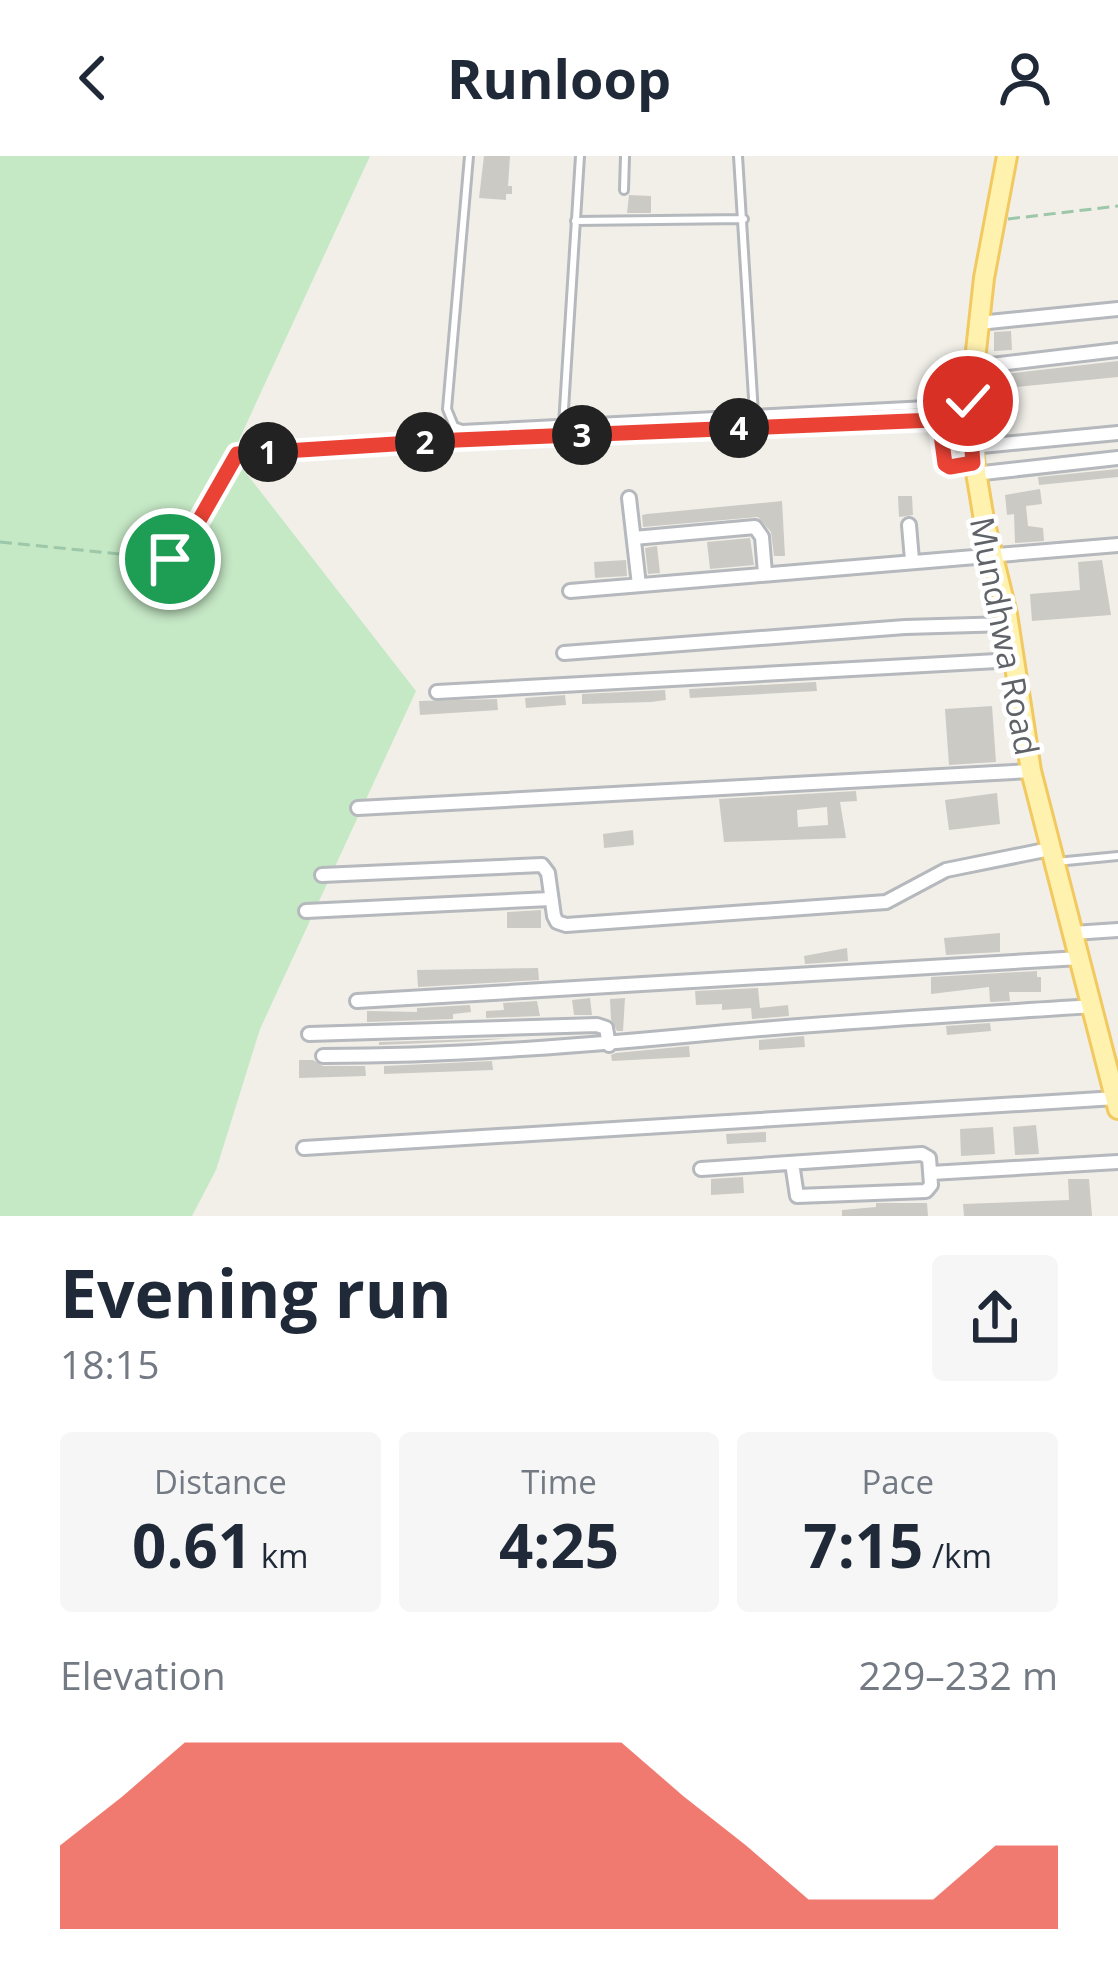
<!DOCTYPE html>
<meta charset="utf-8">
<style>
body{margin:0;font-family:"Open Sans",sans-serif;background:#f6f6f7;color:#1f2937;height:100vh;display:flex;flex-direction:column;font-size:45px;white-space:nowrap}
*{box-sizing:border-box;margin:0}
p{font-size:39px;color:#747a83}
.icon{flex:none;width:66px;height:66px;fill:none;stroke:currentColor;stroke-width:2;stroke-linecap:round;stroke-linejoin:round}
.map{position:relative;height:1060px;overflow:hidden}
.details{display:flex;flex-direction:column;background:#fff;flex:1}
.details>*{flex:none}
.pin{position:absolute;display:grid;place-items:center;width:102px;height:102px;color:#fff;margin:-51px;border:6px solid #fff;border-radius:50%;box-shadow:0 3px 12px #0007}
.km{position:absolute;width:60px;height:60px;margin:-30px;border-radius:50%;background:#222;color:#fff;font-size:33px;line-height:60px;text-align:center}
.round{display:grid;place-items:center;flex:none;width:126px;height:126px;border-radius:12px;background:#f6f6f7}
.overview{display:flex;align-items:center;justify-content:space-between;height:204px;padding:0 60px}
h1{font-size:66px;font-weight:700;line-height:90px}
.metrics{display:grid;grid-template-columns:repeat(3,1fr);gap:18px;height:204px;padding:12px 60px}
.metrics div{display:grid;align-content:center;border-radius:12px;background:#f6f6f7;text-align:center}
.metrics b{font-size:60px;font-weight:700}
.metrics small{font-size:33px;font-weight:400}
.metrics p{font-size:33px}
.chart{height:336px;padding:24px 60px}
.chart p{display:flex;justify-content:space-between}
.chart svg{width:100%;height:216px;margin-top:12px;fill:#ea4335;opacity:.7}
header{display:flex;justify-content:space-between;align-items:center;height:156px;padding:0 60px;background:#fff;font-size:54px;font-weight:700}
.map>svg:first-child{display:block}
.green{fill:#c5e8c5}
.building{fill:#cccac5;fill-rule:evenodd}
.lines{fill:none;stroke-linecap:round;stroke-linejoin:round}
.lane-casing{stroke:#b5b8bc;stroke-width:12}
.street-casing{stroke:#b5b8bc;stroke-width:18}
.primary-casing{stroke:#f2c960;stroke-width:24}
.path{stroke:#9cc7a9;stroke-width:3;stroke-dasharray:12 6;stroke-linecap:butt}
.lane{stroke:#fff;stroke-width:6}
.street{stroke:#fff;stroke-width:12}
.primary{stroke:#fff2af;stroke-width:18}
.route-casing{stroke:#fff;stroke-width:24}
.route{stroke:#ea4335;stroke-width:15}
.labels{text-anchor:middle;dominant-baseline:central;stroke-width:9;stroke-linejoin:round;paint-order:stroke}
.street-label{font-size:33px;fill:#5f6368;stroke:#fff}
</style>
<header><svg class="icon" aria-label="back" viewBox="0 0 24 24"><path d="M15 5l-7 7 7 7"/></svg>Runloop<svg class="icon" aria-label="person" viewBox="0 0 24 24"><circle cx="12" cy="8" r="4"/><path d="M4 21q1-7 8-7t8 7"/></svg></header>
<div class="map">
<svg width="1118" height="1060" viewBox="0 0 1118 1060">
<rect width="100%" height="100%" fill="#f1efe8"/>
<!-- green -->
<path class="green" d="M0 0H370L232 299 416 535 260 873 216 1014 192 1060H0Z"/>
<!-- building -->
<path class="building" d="M484 0H510L508 30H512V38H506V44L479 42Z
M629 39 651 40V57H627Z
M1011 175 1012 194 994 195V176Z
M1118 205V221L1007 232 1006 218Z
M1118 313V321L1039 329 1038 321Z
M1040 333 1042 348 1026 350 1028 370 1043 372 1044 385 1015 387 1014 358 1007 359 1005 339Z
M898 340H912L913 359 899 361Z
M782 345 785 400H774L771 376 758 361 643 371 642 359 647 358Z
M750 382 754 409 710 413 707 386Z
M657 390 660 417 648 418 645 392Z
M626 404 627 420 595 422 594 406Z
M1102 404 1111 459 1032 465 1030 438 1080 434 1078 406Z
M816 526 817 535 690 542 689 533Z
M665 534 666 544 651 546 582 548V538Z
M565 539 566 549 526 552 525 542Z
M497 543 498 554 420 559 419 545Z
M992 550 996 606 949 609 945 553Z
M856 635 857 645 840 646 846 682 724 686 719 643ZM827 651 828 669 798 671 797 654Z
M997 637 1000 668 949 674 945 644Z
M633 674 634 689 604 692 603 678Z
M541 754V772H507V756Z
M1000 777V796L946 799 944 782Z
M847 792 848 805 805 808 804 800Z
M538 812 539 824 418 831 417 814Z
M1037 815V821H1041V836H1009L1010 845 990 846 989 831 931 838V821Z
M758 832 760 852 788 849 789 860 752 863 751 852 722 854V848L696 849 695 835Z
M590 842 592 859H574L572 844Z
M625 842 623 875H617L611 863 610 843Z
M537 845 540 860 486 862V855L504 854 503 847Z
M470 849 471 856 453 858V863L367 866V855L417 856V852Z
M990 867 991 875 947 879 946 870Z
M804 880 805 891 759 894V884Z
M515 882 474 885 379 889V886Z
M689 890 690 901 612 905 611 899 616 897Z
M299 904H313L323 910H365L366 920 299 922Z
M492 905 493 914 384 918V910Z
M1036 969 1039 998 1015 999 1013 971Z
M993 971 995 998 961 1000 960 973Z
M766 976V986L727 988 726 978Z
M743 1021 744 1037 711 1039V1023Z
M1068 1023H1089L1092 1060H964L963 1048 1069 1044Z
M876 1047H927L928 1060H842V1054L876 1051Z"/>
<g class="lines">
<!-- lane casing -->
<g class="lane-casing">
<path id="lane" d="M469 0 447 253 454 270 462 273 927 249
M738 0 754 258
M624 34 625 0
M575 65 744 63
M563 269 580 0
M1056 706 1118 700"/>
</g>
<!-- street casing -->
<g class="street-casing">
<path id="street" d="M979 167 1118 153
M974 211 1118 194
M971 291 1118 277
M974 318 1118 302
M629 342 639 429
M909 369 912 404
M634 382 755 371 762 381 765 417
M570 435 1118 389
M564 497 905 471 1009 468
M437 536 1015 504
M358 652 1031 615
M322 719 542 709 548 717 554 760 557 766 566 769 886 746 946 714 1050 693
M306 755 550 743
M1073 777 1118 774
M357 845 1080 802
M309 878 597 869 606 872 609 889
M323 900C458 900 592 889 726 876 848 865 971 858 1093 850
M304 992 1116 942
M701 1013 922 998 929 1002 931 1029 926 1035 797 1040 792 1007
M931 1017 1118 1006"/>
</g>
<!-- primary casing -->
<g class="primary-casing">
<path id="primary" d="M1007 0 984 122 968 268 984 364 1007 458 1031 615 1118 953"/>
</g>
<!-- path -->
<path class="path" d="M1008 63 1118 50
M0 386 170 403 181 396 228 309 237 299 273 295 934 264 940 271 945 308 963 309"/>
<!-- lane -->
<use href="#lane" class="lane"/>
<!-- street -->
<use href="#street" class="street"/>
<!-- primary -->
<use href="#primary" class="primary"/>
</g>
<g class="lines">
<!-- route casing -->
<g class="route-casing">
<path id="route" d="M170 403 181 396 237 298 457 284 934 264 940 271 945 308 950 311 973 307 968 245"/>
</g>
<!-- route -->
<use href="#route" class="route"/>
</g>
<g class="labels">
<!-- street labels -->
<g class="street-label">
<text transform="translate(1005 480) rotate(79)">Mundhwa Road</text>
</g>
</g>
</svg>
<div class="pin" style="left:170px;top:403px;background:#1e9e55"><svg class="icon" aria-label="arrive" viewBox="0 0 24 24"><path d="M6 21V4h12l-3 4 3 4H6"/></svg></div>
<div class="pin" style="left:968px;top:245px;background:#d93025"><svg class="icon" aria-label="check" viewBox="0 0 24 24"><path d="M5 12l5 5 9-10"/></svg></div>
<b class="km" style="left:268px;top:296px">1</b>
<b class="km" style="left:425px;top:286px">2</b>
<b class="km" style="left:582px;top:279px">3</b>
<b class="km" style="left:739px;top:272px">4</b>
</div>
<section class="details">
<div class="overview"><div><h1>Evening run</h1><p>18:15</p></div><a class="round"><svg class="icon" aria-label="share" viewBox="0 0 24 24"><path d="M12 15V3M7 8l5-5 5 5M5 13v7h14v-7"/></svg></a></div>
<div class="metrics">
<div><p>Distance</p><b>0.61<small> km</small></b></div>
<div><p>Time</p><b>4:25</b></div>
<div><p>Pace</p><b>7:15<small> /km</small></b></div>
</div>
<div class="chart"><p><span>Elevation</span>229–232 m</p>
<svg viewBox="0 0 160 44" preserveAspectRatio="none"><path d="M0 44V27L10 17L20 6L30 6L40 6L50 6L60 6L70 6L80 6L90 6L100 17L110 27L120 38L130 38L140 38L150 27L160 27V44z"/></svg>
</div>
</section>
